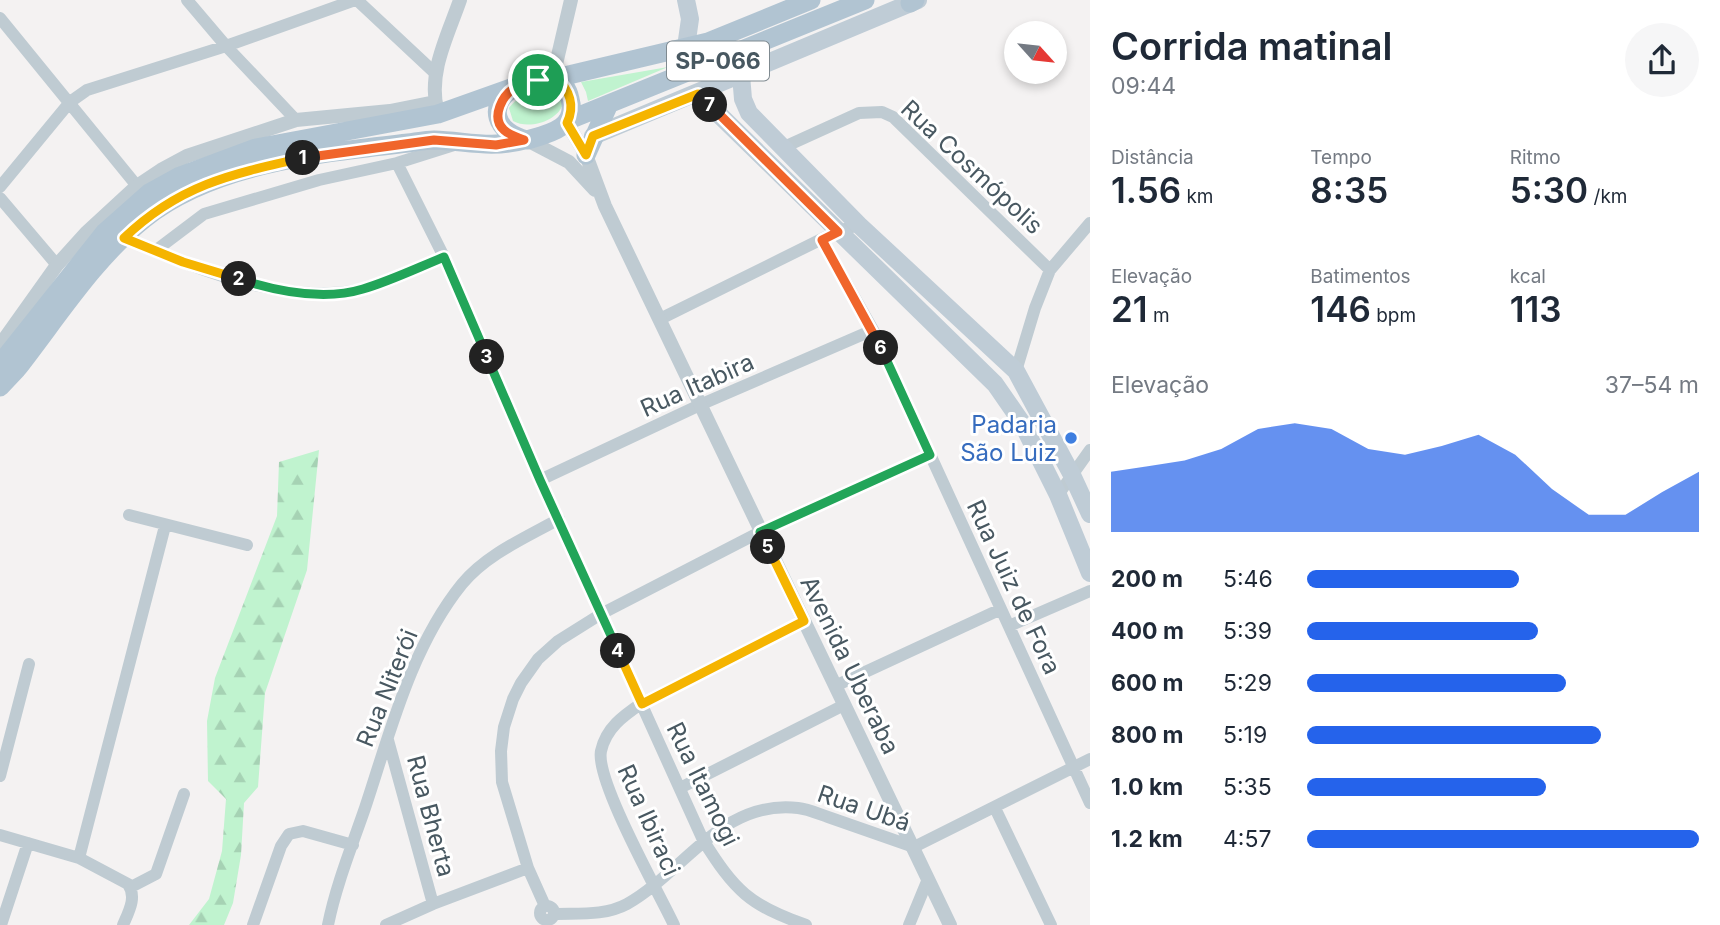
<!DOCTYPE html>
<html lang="pt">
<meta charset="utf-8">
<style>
body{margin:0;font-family:Inter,sans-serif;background:#f6f6f7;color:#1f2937;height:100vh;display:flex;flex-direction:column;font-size:26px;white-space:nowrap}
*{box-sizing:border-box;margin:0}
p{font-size:23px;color:#747a83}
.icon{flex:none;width:38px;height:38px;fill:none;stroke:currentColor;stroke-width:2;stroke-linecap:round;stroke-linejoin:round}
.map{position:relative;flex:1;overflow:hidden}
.sheet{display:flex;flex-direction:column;background:#fff;width:630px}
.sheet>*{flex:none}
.needle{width:46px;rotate:117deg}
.tools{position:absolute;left:1004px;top:21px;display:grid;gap:14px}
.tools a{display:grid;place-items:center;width:63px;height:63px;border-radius:50%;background:#fff;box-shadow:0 4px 10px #0003;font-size:35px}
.pin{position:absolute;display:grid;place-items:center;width:60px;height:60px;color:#fff;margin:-30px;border:4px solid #fff;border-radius:50%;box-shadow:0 2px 7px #0007}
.km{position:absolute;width:35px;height:35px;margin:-18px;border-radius:50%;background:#222;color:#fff;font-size:19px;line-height:35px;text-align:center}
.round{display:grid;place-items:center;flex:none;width:74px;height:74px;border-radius:37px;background:#f6f6f7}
.headline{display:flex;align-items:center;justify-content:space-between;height:119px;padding:0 21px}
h1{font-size:38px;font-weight:600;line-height:52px}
.stats{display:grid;grid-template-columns:repeat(3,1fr);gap:10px;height:119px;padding:7px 21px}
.stats div{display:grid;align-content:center}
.stats b{font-size:35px;font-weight:600}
.stats small{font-size:19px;font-weight:400}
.stats p{font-size:19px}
.chart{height:196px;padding:14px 21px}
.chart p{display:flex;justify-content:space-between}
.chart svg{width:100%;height:126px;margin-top:7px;fill:#2563eb;opacity:.7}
ul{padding:0 21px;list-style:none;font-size:23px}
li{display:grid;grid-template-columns:112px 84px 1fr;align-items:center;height:52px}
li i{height:18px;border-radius:9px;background:#2563eb}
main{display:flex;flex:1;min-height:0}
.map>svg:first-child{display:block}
.grass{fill:#c0f3cf}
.forest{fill:url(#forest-firs)}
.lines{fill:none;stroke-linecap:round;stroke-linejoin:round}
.minor{stroke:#bfcbd2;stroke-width:12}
.tertiary{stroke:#bfcbd2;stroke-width:14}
.secondary{stroke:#bfccd6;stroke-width:18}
.primary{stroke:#b1c4d2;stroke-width:19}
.split-1-casing{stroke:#fff;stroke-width:14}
.split-2-casing{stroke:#fff;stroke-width:14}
.split-3-casing{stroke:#fff;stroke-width:14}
.split-4-casing{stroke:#fff;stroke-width:14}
.split-5-casing{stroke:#fff;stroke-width:14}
.split-6-casing{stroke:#fff;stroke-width:14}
.split-7-casing{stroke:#fff;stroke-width:14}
.split-8-casing{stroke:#fff;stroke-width:14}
.split-1{stroke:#f0652b;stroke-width:9}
.split-2{stroke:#f5b400;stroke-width:9}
.split-3{stroke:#22a559;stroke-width:9}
.split-4{stroke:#22a559;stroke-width:9}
.split-5{stroke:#f5b400;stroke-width:9}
.split-6{stroke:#22a559;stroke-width:9}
.split-7{stroke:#f0652b;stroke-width:9}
.split-8{stroke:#f5b400;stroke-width:9}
.shop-dot{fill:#3f7fe0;stroke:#fff;stroke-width:2.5}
.labels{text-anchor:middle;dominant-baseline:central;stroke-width:6;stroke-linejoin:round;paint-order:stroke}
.shield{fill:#fff;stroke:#7f8a90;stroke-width:2}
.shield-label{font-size:23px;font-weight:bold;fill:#485861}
.street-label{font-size:24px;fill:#485861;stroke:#fff}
.shop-label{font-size:24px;fill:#366cbe;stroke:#fff;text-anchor:end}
</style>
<main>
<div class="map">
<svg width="1090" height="925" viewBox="0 0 1090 925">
<defs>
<pattern id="forest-firs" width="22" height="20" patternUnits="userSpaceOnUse" patternTransform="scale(1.75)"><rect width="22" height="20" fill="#c0f3cf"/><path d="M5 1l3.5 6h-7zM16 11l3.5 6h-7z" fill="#a6d2b4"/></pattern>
</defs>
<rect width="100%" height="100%" fill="#f4f2f2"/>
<!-- grass -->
<path class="grass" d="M668 67 588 101 586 92 581 82Z
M548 92 558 96 563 103C559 121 529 130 513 121L509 108C518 95 534 94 548 92Z"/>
<!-- forest -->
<path class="forest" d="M319 450 307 570 265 693 258 787 244 803 241 855 233 903 224 925H189L209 899 222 851 226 799 208 781 207 721 215 678 277 516 279 462Z"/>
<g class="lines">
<!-- minor -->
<path class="minor" d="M187 0 226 46 296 120
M357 0 435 73
M0 18 137 186
M782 148 859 113 882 112 893 117 1050 270
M397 163 444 257 540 480 703 840C735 891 749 905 806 925
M0 187 70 102 87 90 226 46 355 0
M0 198 57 265
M124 238C193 268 283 305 358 290 382 286 420 267 444 257
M822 240 873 330 1090 803
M155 251 204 214 319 180 397 163 454 145
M660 319 838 231 859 225
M1016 371 1035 308 1050 270 1090 223
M540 480 702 404 873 330
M1058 495 1090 450
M129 515 247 545
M1009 626 1090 591
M835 686 999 610
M388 740 433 904
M0 776 29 664
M680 788 844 705
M995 808 1051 925
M0 835 79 858 128 884C137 897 129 911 123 925
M79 858 165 526
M131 887 156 874 184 794
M545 906 528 868 502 782 501 751 504 727 513 699 521 683 538 659 558 641 601 614 760 532 930 455
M540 913a7 7 0 1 1 14 0a7 7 0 1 1-14 0Z
M554 914C578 913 605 916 627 904 684 872 722 799 798 808 808 809 819 814 828 817 857 827 886 837 914 847L1090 759
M1 925 28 843
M253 925 281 846 289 834 303 831 353 845
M328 925C336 885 352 846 365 808 390 733 411 647 462 584 487 554 525 538 559 519
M386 925 433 904 528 868
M674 925C659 893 595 780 601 751 606 728 623 716 642 703L804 621
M909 925 928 879"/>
<!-- tertiary -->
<path class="tertiary" d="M553 77 571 0
M437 109C428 72 448 35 460 0
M567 123 586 155 605 206 950 925
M527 140 569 162 595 190
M0 345 57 265 86 233 137 186 161 170 187 156 296 120 390 111 435 102"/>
<!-- secondary -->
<path class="secondary" d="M686 0 690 19 686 47
M741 75 743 99 749 113 859 225 1016 371 1072 475 1090 514
M698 94 995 384 1022 423 1058 495 1090 573
M593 136 918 0"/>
<!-- primary -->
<path class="primary" d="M910 3 915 0
M553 77C562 81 568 89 570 99 578 128 548 134 527 140 496 133 485 105 515 87 526 81 541 79 553 77Z
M556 78 708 42 811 0
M569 120 865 0
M586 155 608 106
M0 364 105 232 149 193 178 177 256 148 438 114 514 87
M0 387 17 369C57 318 94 259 144 219 214 163 322 153 408 143 416 142 426 140 434 140 466 141 491 149 524 140"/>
</g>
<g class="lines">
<!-- split-1 casing -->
<g class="split-1-casing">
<path id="split-1" d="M303 158 434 140 496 145 524 140C517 137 509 135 504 130 490 117 503 94 516 87 523 83 531 82 538 80"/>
</g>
<!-- split-2 casing -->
<g class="split-2-casing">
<path id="split-2" d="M239 279 183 262 124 238C179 185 231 174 303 158"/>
</g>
<!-- split-3 casing -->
<g class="split-3-casing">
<path id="split-3" d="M239 279C276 291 324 301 363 289 390 281 417 268 444 257L487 357"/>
</g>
<!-- split-4 casing -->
<g class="split-4-casing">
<path id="split-4" d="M487 357 540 480 618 651"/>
</g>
<!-- split-5 casing -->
<g class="split-5-casing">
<path id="split-5" d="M618 651 642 704 804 621 768 547"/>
</g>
<!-- split-6 casing -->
<g class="split-6-casing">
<path id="split-6" d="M768 547 760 532 930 455 881 348"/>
</g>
<!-- split-7 casing -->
<g class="split-7-casing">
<path id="split-7" d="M710 105 838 232 822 240 881 348"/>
</g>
<!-- split-8 casing -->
<g class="split-8-casing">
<path id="split-8" d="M538 80 556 78C570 90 575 106 567 123L586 155 593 136 698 94 710 105"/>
</g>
<!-- split-1 -->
<use href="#split-1" class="split-1"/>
<!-- split-2 -->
<use href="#split-2" class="split-2"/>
<!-- split-3 -->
<use href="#split-3" class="split-3"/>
<!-- split-4 -->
<use href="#split-4" class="split-4"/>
<!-- split-5 -->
<use href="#split-5" class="split-5"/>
<!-- split-6 -->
<use href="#split-6" class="split-6"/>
<!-- split-7 -->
<use href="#split-7" class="split-7"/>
<!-- split-8 -->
<use href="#split-8" class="split-8"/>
</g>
<!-- markers -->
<circle class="shop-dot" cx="1071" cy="438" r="7"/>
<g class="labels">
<!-- shield labels -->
<rect class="shield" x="667" y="41.5" width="102" height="39" rx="5"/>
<g class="shield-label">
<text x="718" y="61">SP-066</text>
</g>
<!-- street labels -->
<g class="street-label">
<text transform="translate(972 167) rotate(43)">Rua Cosmópolis</text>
<text transform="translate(697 385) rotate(-24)">Rua Itabira</text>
<text transform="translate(1014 587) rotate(65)">Rua Juiz de Fora</text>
<text transform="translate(850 665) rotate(64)">Avenida Uberaba</text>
<text transform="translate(387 688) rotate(-68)">Rua Niterói</text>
<text transform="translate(703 784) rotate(64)">Rua Itamogi</text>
<text transform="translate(864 808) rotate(19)">Rua Ubá</text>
<text transform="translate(431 816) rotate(75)">Rua Bherta</text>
<text transform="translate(649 820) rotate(66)">Rua Ibiraci</text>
</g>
<!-- shop labels -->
<g class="shop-label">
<text x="1057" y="424">Padaria<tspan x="1057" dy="28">São Luiz</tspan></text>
</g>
</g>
</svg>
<div class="tools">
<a><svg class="needle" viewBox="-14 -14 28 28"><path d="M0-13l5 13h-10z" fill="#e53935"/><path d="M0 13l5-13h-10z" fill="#747a83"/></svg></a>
</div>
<div class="pin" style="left:538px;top:80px;background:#1e9e55"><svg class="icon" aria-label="arrive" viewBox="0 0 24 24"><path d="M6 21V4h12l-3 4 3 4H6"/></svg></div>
<b class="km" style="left:303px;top:158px">1</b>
<b class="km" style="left:239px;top:279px">2</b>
<b class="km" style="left:487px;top:357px">3</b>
<b class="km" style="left:618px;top:651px">4</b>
<b class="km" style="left:768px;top:547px">5</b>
<b class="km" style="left:881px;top:348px">6</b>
<b class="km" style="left:710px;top:105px">7</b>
</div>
<section class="sheet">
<div class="headline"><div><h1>Corrida matinal</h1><p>09:44</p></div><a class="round"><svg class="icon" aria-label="share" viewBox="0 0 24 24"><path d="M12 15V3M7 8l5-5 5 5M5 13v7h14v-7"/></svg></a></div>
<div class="stats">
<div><p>Distância</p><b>1.56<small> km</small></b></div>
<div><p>Tempo</p><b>8:35</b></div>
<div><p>Ritmo</p><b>5:30<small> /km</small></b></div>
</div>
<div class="stats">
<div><p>Elevação</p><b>21<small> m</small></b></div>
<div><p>Batimentos</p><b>146<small> bpm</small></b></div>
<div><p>kcal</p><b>113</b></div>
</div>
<div class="chart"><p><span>Elevação</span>37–54 m</p>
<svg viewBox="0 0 160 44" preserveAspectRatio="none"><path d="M0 44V23L10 21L20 19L30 15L40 8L50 6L60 8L70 15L80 17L90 14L100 10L110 17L120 29L130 38L140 38L150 30L160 23V44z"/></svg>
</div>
<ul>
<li><b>200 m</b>5:46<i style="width:54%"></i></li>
<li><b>400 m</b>5:39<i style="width:59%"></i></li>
<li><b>600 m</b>5:29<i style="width:66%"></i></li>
<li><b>800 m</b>5:19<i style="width:75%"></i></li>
<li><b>1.0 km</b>5:35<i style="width:61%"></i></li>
<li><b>1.2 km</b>4:57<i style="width:100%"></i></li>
</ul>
</section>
</main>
